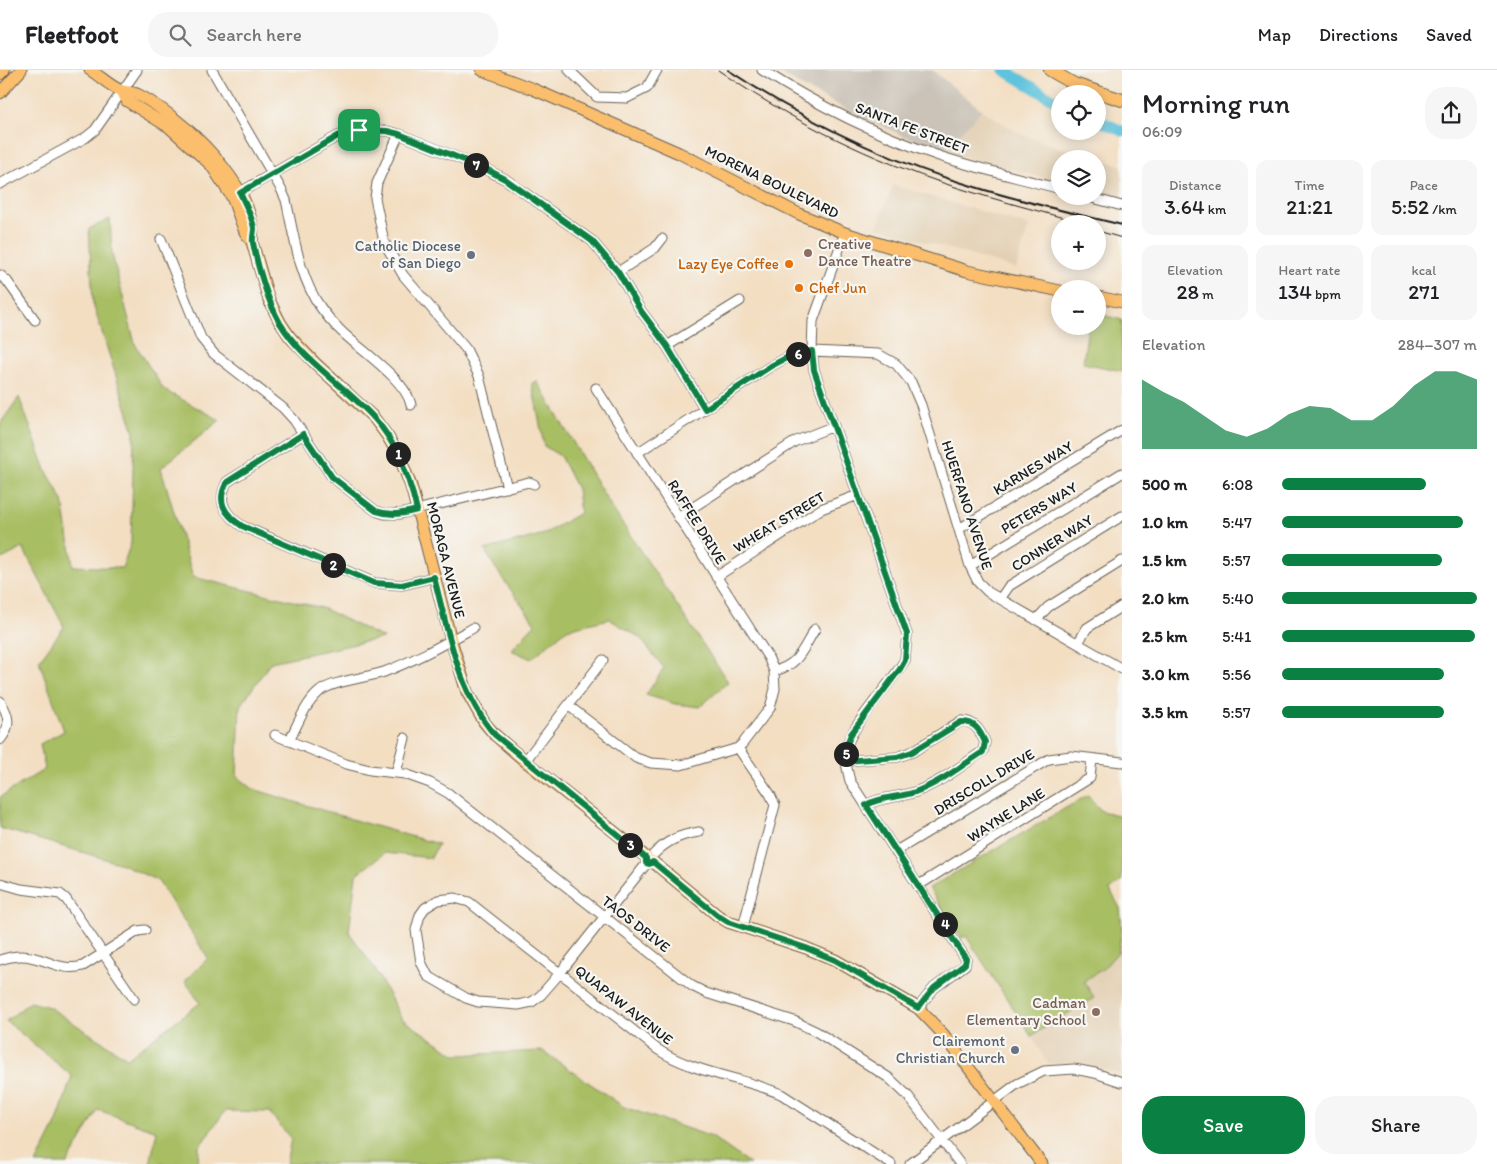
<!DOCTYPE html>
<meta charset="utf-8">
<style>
body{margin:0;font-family:Itim,sans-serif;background:#f6f6f6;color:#202124;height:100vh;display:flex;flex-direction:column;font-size:19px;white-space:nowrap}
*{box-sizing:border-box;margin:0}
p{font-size:16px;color:#757577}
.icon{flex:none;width:28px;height:28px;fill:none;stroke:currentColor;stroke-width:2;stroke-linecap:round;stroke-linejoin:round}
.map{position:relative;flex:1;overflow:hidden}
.drawer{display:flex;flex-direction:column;background:#fff;width:375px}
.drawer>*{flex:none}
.buttons{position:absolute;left:1051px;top:15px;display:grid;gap:10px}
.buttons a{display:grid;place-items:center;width:55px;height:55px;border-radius:50%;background:#fff;box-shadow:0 2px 12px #0003;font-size:25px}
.pin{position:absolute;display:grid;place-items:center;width:42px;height:42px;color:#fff;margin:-21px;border-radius:10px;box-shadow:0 2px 8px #0006}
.km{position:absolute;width:25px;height:25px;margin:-12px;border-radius:50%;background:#222;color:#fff;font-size:14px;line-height:25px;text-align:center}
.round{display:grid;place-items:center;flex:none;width:52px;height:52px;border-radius:20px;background:#f6f6f6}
.head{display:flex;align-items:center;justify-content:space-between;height:85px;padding:0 20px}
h1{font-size:28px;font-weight:600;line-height:38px}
.figures{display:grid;grid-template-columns:repeat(3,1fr);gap:8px;height:85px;padding:5px 20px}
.figures div{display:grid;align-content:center;border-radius:12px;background:#f6f6f6;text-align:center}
.figures b{font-size:21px;font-weight:600}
.figures small{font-size:14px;font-weight:400}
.figures p{font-size:14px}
.chart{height:140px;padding:10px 20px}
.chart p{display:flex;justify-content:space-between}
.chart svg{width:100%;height:90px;margin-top:5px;fill:#0b8043;opacity:.7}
.cta{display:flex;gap:10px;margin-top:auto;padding:10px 20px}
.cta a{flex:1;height:58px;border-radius:20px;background:#0b8043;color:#fff;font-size:20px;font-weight:600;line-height:58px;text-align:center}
.cta a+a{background:#f6f6f6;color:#202124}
ul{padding:0 20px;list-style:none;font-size:16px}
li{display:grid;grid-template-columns:80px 60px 1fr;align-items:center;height:38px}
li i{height:12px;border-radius:6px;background:#0b8043}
header{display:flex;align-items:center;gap:30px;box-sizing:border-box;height:70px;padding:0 25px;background:#fff;border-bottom:1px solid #e0e0e0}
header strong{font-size:24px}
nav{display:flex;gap:28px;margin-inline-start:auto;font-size:18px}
.search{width:350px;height:45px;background:#f6f6f6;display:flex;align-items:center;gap:12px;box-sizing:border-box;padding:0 18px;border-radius:20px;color:#757577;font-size:19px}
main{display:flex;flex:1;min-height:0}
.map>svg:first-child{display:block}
.built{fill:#e3d0b4}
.industrial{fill:#cbc3b8}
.green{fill:#a8be63;stroke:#626d40}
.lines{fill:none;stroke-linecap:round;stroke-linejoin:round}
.river{stroke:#5ec3db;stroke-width:11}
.minor-casing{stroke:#676056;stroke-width:11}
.major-casing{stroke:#676056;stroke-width:13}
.highway-casing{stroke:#676056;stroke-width:14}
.minor{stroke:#fff;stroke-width:9}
.major{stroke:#fabe6d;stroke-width:11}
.highway{stroke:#fabe6d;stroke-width:12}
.tram{stroke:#1c1c1c;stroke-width:1}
.rail{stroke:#1c1c1c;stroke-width:2}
.route-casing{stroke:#fff;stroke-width:10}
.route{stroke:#0b8043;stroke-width:6}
.education-dot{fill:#8d6e63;stroke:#f6f6f2;stroke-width:2}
.worship-dot{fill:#6b7280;stroke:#f6f6f2;stroke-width:2}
.food-dot{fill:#e8710a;stroke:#f6f6f2;stroke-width:2}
.labels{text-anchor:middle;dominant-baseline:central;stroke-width:4.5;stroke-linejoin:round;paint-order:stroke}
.street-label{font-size:15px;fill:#1c1c1c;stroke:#f6f6f2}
.education-label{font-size:15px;fill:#785e54;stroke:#f6f6f2;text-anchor:start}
.worship-label{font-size:15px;fill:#5b616d;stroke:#f6f6f2;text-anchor:end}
.food-label{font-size:15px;fill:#c56008;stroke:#f6f6f2;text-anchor:end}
</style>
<header>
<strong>Fleetfoot</strong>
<div class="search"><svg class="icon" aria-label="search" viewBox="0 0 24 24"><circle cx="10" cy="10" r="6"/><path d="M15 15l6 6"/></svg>Search here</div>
<nav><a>Map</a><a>Directions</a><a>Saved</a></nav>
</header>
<main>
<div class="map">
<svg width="1122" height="1094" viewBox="0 0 1122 1094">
<rect width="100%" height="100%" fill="#f6f6f2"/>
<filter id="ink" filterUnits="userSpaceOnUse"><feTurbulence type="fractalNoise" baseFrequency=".02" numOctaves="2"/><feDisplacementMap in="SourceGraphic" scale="10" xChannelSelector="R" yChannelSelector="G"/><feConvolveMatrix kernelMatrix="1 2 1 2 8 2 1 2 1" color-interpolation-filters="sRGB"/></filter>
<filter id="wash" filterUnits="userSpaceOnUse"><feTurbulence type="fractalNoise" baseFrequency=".0096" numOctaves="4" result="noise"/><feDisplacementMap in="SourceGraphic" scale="20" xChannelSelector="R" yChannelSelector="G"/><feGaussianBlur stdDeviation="1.12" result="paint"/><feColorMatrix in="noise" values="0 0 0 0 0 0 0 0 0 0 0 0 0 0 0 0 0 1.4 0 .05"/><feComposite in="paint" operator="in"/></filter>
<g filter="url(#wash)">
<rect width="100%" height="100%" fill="#f3dec2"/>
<!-- built -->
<path class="built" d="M982 40 1017 62 1048 74 1097 89H1060V112L943 81Z
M1098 89 1122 96V129L1098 122Z
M893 115 1029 156 1016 199 877 157Z
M1122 858V1005L1077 992 1048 994 1031 966 1094 928 1084 911 1104 898 1118 882Z"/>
<!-- industrial -->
<path class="industrial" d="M776 0H932L982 40 943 81 901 65 842 37 801 16Z"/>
<!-- green -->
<path class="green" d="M110 149 112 184 135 274 164 320 220 350 161 398 193 507 322 538 383 568 271 592 240 636 237 706 253 719 361 752 438 774 431 788 385 783 356 805 349 862 373 896 402 949 456 985 543 981 624 1037 712 1067 750 1094H286L291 1069 269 1042 225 1041 199 1077 198 1094H150L157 1061 98 1040 67 1094H36L57 1052 72 1006 6 951 30 932 49 937 127 988 200 933 185 911 208 888 158 811 122 794 0 758V727L45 699 40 674 64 661 39 591 64 557 23 478 0 490V354L19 327 46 400 63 431 73 496 122 498 131 473 134 362 93 234 89 159Z
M1098 244 1122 250V301L1083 293 1088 256H1098Z
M537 311 612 438 728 612 700 637 675 634 646 625 664 598 639 567 609 549 567 559 531 589 511 580 535 554C519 529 499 507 485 480L544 464 580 443 577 419 560 386 544 376 532 313Z
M1088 725 1101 741 1122 746V811L1110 820 1120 838 1122 858 1118 882 1104 898 1084 911 1094 928 1031 966 966 866 962 868 956 862 929 818Z"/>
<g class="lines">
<!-- river -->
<path class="river" d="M1004 0 1049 27 1060 33
M1098 50 1122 61"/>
</g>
</g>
<g filter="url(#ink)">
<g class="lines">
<!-- minor casing -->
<g class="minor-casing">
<path id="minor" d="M212 0 281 119 286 130C294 166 299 207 321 238 326 245 332 252 338 258 357 278 406 309 411 335
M569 0 597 27 627 28 647 18 657 0
M762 0C817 35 877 65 939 86 979 99 1020 108 1060 119
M399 64 377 113 375 128 384 172 403 205 466 279 479 306 507 418
M0 114 85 68 95 60 137 0
M234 126 338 66 359 60 387 61 399 64 483 98 505 109 592 171 618 202 641 241 667 276 705 339
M1085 126 1122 136
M845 163 813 251 812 281 814 300 907 564 905 590 899 599C886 618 852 656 847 676 844 688 847 699 850 711L966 889 965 895 934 918 918 938
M161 169 201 268 214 284 283 338 294 350 332 407 376 441 385 444H400L529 412 534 414
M618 202 655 178 662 169
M0 205 7 211 35 250
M667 276 740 231
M303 364 227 412C217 431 224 444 242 456L375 513 402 515 434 507
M637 383 771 296 792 285 812 281 878 284 896 294 911 312 921 335 970 496 978 512 988 522 1122 599
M678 447 796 371 834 356
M959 459 1122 360
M970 496 1122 403
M716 507 821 439 858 425
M1000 529 1009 516 1122 446
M1036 550 1048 537 1122 491
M1078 573 1087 558 1122 536
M774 601C799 595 802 580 815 559
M0 631C9 645 12 656 0 670
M569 636 636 688 651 693 681 695 738 678 743 673 770 638 775 619 774 601 768 587 596 318
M275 665 346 694 370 700 405 704 430 713 448 723 692 916 706 923 794 951 817 962 889 1008 908 1026 960 1094
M289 671C298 654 305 634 319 622 331 611 367 608 384 602 416 590 444 574 473 558
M738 678 770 724 775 735 743 857
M525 691 603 590
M845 691 897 687 912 682 961 651C975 651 980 661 985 672L983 681C961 696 940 713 915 722 899 728 882 726 866 735
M396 703 405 668
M896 781 1049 689 1071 686 1122 692
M652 786C666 771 679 765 699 762
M647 793 560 903 541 925 532 932 518 935 478 932 466 928 428 906 421 892 416 860 420 845 425 838 438 830 455 828 469 832 553 898 568 909 657 979C693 1003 741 1007 781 1024L891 1094
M0 813 21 819 60 824 66 829 134 929
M919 815 1090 708 1092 689
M0 890C6 888 13 886 20 886 43 885 59 903 83 896L138 861 145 860
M910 1094 1017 1014 1044 1001 1074 999 1095 1003 1122 1012"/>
</g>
<!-- major casing -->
<g class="major-casing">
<path id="major" d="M90 0C100 6 111 17 122 21 127 22 132 22 137 24 182 47 259 117 252 172
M482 0 533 19 679 83 799 144 845 163 967 201 1060 221
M0 4 4 0
M122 21 127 31 169 57 211 95 232 127 245 162 252 172 269 230 280 252 290 267 315 293 374 348 388 367 400 388 411 416 451 570 467 622 484 652 495 665 525 691 646 787
M0 23 21 0
M1098 227 1122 232
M653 792 717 845 728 852 806 878 835 890 918 938 943 964 1042 1094"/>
</g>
<!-- highway casing -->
<g class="highway-casing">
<path id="highway" d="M1050 0 1074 14 1122 30"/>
</g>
<!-- minor -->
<use href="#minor" class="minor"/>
<!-- major -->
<use href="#major" class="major"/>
<!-- highway -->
<use href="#highway" class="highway"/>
<!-- tram -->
<path class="tram" d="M718 0C784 46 858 83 934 110 984 127 1035 140 1086 154
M1098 161 1122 168"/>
<!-- rail -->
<path class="rail" d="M728 0C804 50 887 91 975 117 1023 132 1073 143 1122 155"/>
</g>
</g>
<g class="lines" filter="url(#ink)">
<!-- route casing -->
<g class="route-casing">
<path id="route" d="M359 60 387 61 399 64 484 98 505 109 592 171 618 202 641 241 667 276 705 339 771 296 792 285 812 281 814 300 907 564 905 590 900 599 851 664 846 677 845 691 897 687 912 682 961 652C975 651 980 661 985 672L983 682C961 696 940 713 915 722 899 728 882 726 866 735L966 889 965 894 934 918 918 938 835 890 806 878 728 852 717 845 653 792 649 794 646 793V788L495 665C458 622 448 561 434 507L402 515 374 513 242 456C224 444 216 431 227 412L303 364 332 407 376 441C391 446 403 444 417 440 409 407 397 373 374 348 344 315 303 291 280 253 268 232 258 198 253 173 252 168 254 163 254 158 252 146 245 134 240 123L338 66Z"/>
</g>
<!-- route -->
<use href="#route" class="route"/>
</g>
<!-- markers -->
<g class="education-dot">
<circle cx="808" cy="183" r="5"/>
<circle cx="1096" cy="942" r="5"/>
</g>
<g class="worship-dot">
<circle cx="471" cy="185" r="5"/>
<circle cx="1015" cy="980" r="5"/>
</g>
<g class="food-dot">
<circle cx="789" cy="194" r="5"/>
<circle cx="799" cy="218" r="5"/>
</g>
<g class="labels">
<!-- street labels -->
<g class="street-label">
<text transform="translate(912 58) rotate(21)">SANTA FE STREET</text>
<text transform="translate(772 112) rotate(26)">MORENA BOULEVARD</text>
<text transform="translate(1033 398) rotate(-31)">KARNES WAY</text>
<text transform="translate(967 435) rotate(72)">HUERFANO AVENUE</text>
<text transform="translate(1039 438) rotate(-31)">PETERS WAY</text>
<text transform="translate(697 452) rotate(58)">RAFFEE DRIVE</text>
<text transform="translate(779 452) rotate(-31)">WHEAT STREET</text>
<text transform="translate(1052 473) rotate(-32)">CONNER WAY</text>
<text transform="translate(446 490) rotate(76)">MORAGA AVENUE</text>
<text transform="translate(984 712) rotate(-31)">DRISCOLL DRIVE</text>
<text transform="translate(1006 745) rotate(-32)">WAYNE LANE</text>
<text transform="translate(636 854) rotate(38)">TAOS DRIVE</text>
<text transform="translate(624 935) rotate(38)">QUAPAW AVENUE</text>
</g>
<!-- education labels -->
<g class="education-label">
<text x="818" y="174">Creative<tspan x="818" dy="17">Dance Theatre</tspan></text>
<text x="1086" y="933" text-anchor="end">Cadman<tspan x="1086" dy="17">Elementary School</tspan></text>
</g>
<!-- worship labels -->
<g class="worship-label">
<text x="461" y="176">Catholic Diocese<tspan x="461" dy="17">of San Diego</tspan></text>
<text x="1005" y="971">Clairemont<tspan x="1005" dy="17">Christian Church</tspan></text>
</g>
<!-- food labels -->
<g class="food-label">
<text x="779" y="194">Lazy Eye Coffee</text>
<text x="809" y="218" text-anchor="start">Chef Jun</text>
</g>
</g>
</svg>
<div class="buttons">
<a><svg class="icon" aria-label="locate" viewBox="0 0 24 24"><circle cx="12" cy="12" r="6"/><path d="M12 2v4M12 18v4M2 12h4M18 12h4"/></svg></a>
<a><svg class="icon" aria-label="layers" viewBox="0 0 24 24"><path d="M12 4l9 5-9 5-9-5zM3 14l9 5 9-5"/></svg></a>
<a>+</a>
<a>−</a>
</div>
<div class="pin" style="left:359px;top:60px;background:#1e9e55"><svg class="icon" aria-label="arrive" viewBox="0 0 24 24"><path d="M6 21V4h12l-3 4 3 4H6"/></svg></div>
<b class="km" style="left:398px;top:384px">1</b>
<b class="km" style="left:333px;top:495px">2</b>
<b class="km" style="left:630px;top:775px">3</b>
<b class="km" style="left:945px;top:854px">4</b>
<b class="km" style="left:846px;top:684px">5</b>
<b class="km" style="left:798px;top:284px">6</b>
<b class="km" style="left:476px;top:95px">7</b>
</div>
<section class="drawer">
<div class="head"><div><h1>Morning run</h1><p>06:09</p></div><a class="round"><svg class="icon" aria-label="share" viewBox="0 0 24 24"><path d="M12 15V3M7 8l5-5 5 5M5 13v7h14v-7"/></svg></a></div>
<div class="figures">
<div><p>Distance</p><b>3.64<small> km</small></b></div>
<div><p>Time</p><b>21:21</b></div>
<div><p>Pace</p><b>5:52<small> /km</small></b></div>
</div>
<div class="figures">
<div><p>Elevation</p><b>28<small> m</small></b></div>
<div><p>Heart rate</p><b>134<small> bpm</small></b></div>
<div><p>kcal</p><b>271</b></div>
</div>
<div class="chart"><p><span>Elevation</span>284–307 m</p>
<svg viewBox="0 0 160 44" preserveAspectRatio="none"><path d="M0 44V10L10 16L20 21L30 28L40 35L50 38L60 34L70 27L80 23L90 24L100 30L110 30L120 23L130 13L140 6L150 6L160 10V44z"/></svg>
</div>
<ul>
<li><b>500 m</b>6:08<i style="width:74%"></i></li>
<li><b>1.0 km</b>5:47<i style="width:93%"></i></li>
<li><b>1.5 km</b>5:57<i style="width:82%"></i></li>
<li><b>2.0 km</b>5:40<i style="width:100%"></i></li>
<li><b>2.5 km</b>5:41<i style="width:99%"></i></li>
<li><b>3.0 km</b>5:56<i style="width:83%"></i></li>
<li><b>3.5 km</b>5:57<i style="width:83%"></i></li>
</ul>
<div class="cta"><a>Save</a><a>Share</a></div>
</section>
</main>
